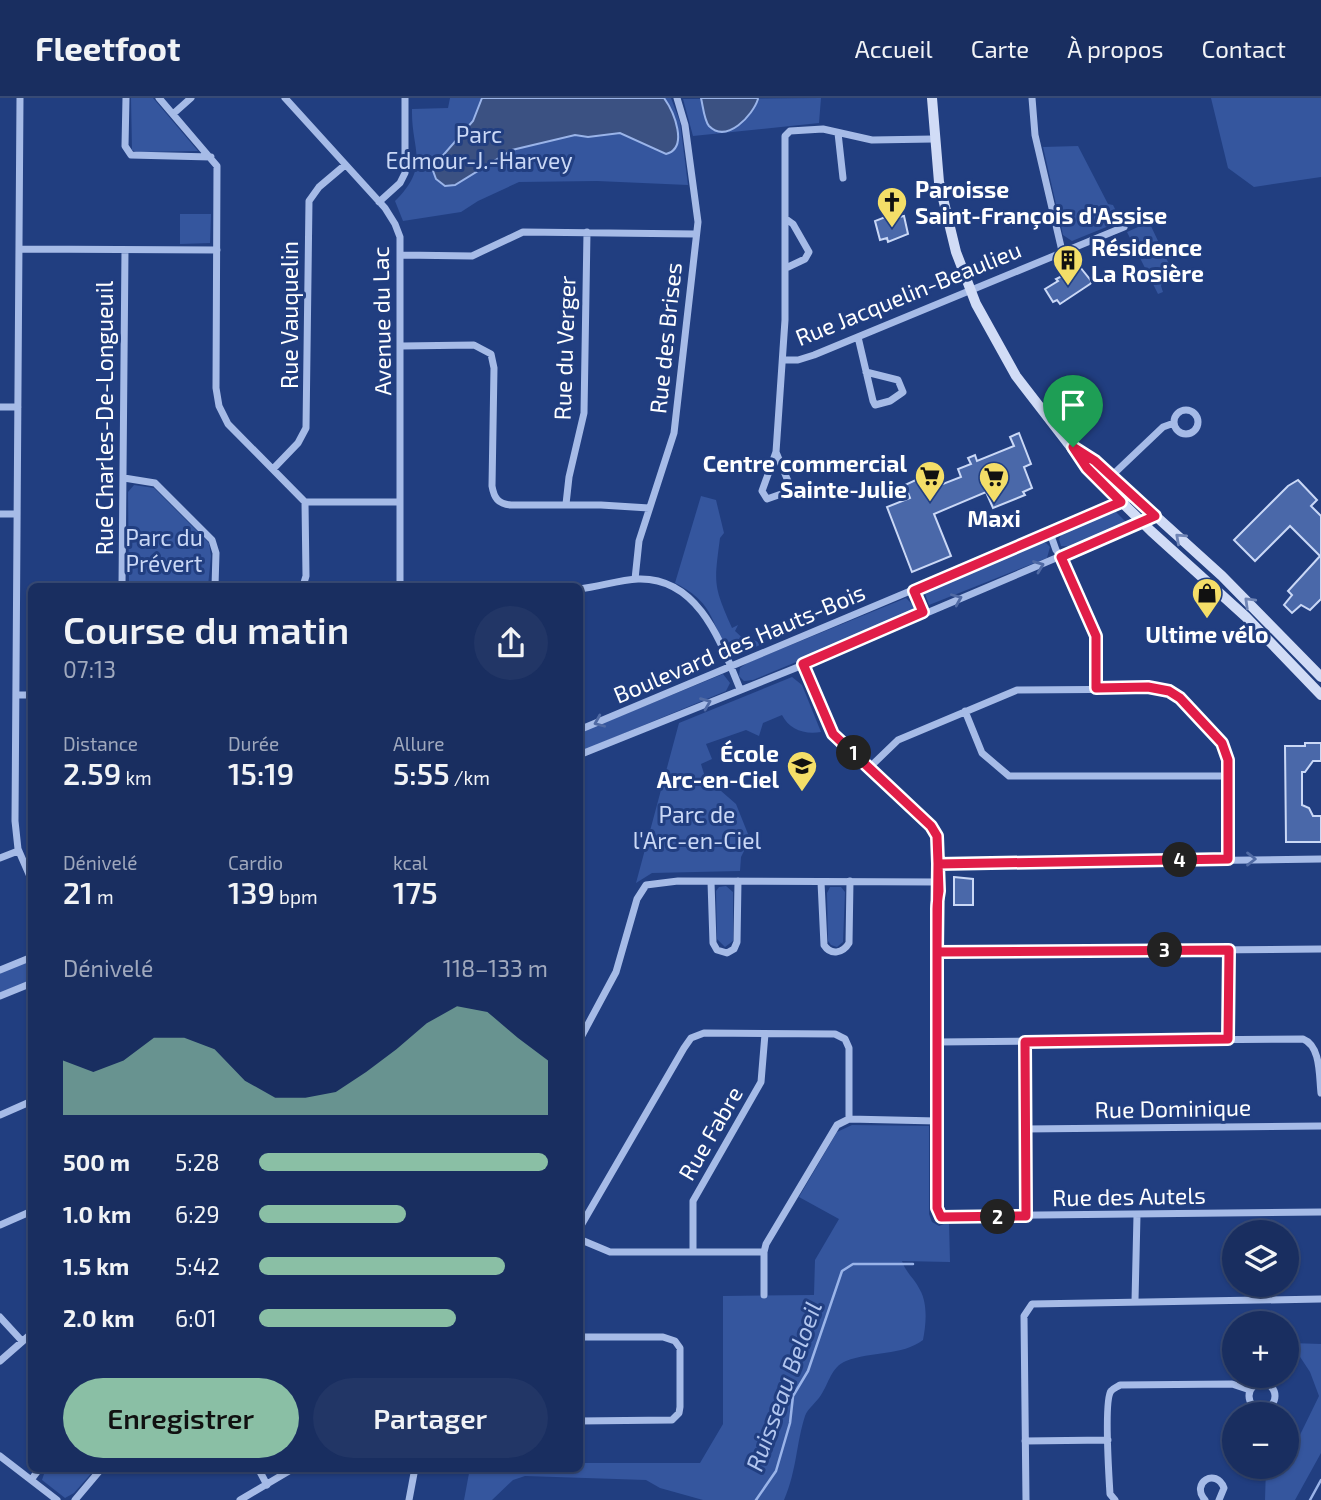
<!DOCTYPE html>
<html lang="fr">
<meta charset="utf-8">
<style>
body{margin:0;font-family:"Exo 2",sans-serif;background:#223666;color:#f1f3f6;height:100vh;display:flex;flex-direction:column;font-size:26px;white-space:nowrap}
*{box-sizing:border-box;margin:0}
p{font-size:23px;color:#9fa8bd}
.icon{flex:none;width:38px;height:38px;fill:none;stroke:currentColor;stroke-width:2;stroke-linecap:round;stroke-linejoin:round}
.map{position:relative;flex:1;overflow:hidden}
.details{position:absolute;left:28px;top:485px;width:555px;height:889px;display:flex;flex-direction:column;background:#192e60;border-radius:10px;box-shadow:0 2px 5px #0004,0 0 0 2px #374a75}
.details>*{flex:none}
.buttons{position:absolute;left:1222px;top:1122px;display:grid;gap:14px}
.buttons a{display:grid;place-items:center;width:77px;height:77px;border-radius:50%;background:#192e60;box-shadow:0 2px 5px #0004,0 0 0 2px #374a75;font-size:35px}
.pin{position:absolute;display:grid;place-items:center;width:60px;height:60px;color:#fff;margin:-72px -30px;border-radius:50% 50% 50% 0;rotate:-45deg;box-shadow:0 0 7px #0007}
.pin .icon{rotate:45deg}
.km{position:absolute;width:35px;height:35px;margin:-18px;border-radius:50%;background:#222;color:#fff;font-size:19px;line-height:35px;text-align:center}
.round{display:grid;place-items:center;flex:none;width:74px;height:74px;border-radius:37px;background:#223666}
.summary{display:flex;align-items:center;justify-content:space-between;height:119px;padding:0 35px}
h1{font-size:38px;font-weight:600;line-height:52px}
.metrics{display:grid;grid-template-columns:repeat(3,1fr);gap:10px;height:119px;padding:7px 35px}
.metrics div{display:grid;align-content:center}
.metrics b{font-size:30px;font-weight:600}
.metrics small{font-size:19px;font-weight:400}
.metrics p{font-size:19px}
.chart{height:196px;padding:14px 35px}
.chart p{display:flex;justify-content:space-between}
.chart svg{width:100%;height:126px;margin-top:7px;fill:#8abfa5;opacity:.7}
.cta{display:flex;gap:14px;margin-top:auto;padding:14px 35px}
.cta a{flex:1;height:80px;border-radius:42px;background:#8abfa5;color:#111;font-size:28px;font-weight:600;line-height:80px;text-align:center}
.cta a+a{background:#223666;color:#f1f3f6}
ul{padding:0 35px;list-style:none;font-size:23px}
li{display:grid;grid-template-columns:112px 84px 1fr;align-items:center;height:52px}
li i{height:18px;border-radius:9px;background:#8abfa5}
header{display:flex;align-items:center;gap:42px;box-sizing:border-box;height:98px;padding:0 35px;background:#192e60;border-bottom:2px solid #374a75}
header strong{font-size:33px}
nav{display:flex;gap:38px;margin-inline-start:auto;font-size:24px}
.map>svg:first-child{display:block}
.green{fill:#35569e}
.water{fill:#3b5182;stroke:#9ab4e9;stroke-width:2}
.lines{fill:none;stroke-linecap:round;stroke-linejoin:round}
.stream{stroke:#9ab4e9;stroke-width:2.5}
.building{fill:#4a68a9;stroke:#cad8f6;stroke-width:2}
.street{stroke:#a6bbe7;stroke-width:7}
.secondary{stroke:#d1dcf6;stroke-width:10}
.oneway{stroke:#7085b5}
.oneway2{stroke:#506aa4}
.route-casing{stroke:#fff;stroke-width:14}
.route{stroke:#e11d48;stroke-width:9}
.labels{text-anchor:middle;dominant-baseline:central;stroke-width:6;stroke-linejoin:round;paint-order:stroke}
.park-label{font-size:23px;fill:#cad8f6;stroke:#213e80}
.poi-label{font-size:23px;font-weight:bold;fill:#fff;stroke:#213e80;text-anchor:start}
.street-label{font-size:23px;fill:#fff;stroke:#213e80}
.water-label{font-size:24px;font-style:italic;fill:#b2c6ef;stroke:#213e80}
</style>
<header>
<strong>Fleetfoot</strong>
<nav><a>Accueil</a><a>Carte</a><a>À propos</a><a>Contact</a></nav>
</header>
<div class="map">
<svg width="1321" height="1402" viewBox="0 0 1321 1402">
<rect width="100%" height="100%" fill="#213e80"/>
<!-- green -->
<path class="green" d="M131 0H153L198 53 136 54 132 52Z
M450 0H671L680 24 688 87 597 83 519 84 478 103 461 114 403 123 395 103C431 67 411 53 412 11L448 10Z
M821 0 819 25 693 38 683 1Z
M1211 0H1321V79L1254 89 1228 70Z
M1078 48 1108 106 1113 107 1121 123 1072 143 1063 137 1043 49Z
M180 116H211L210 145 180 146Z
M1149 124 1169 166 1161 188 1163 194 1158 196 1127 134Z
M134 387 154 390 209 445 211 458 208 488 129 487 128 394Z
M701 398 716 402 724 435 720 440C714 486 713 487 732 530L738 527 735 533 749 546 754 542 762 546 733 559C709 529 719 507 675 485Z
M1114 412 1128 426 1074 449 1061 448 1059 441 1062 435Z
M1038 444 1046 445 1050 449 1047 460 929 507 924 493 927 490Z
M906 500 915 509 909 517 753 582 744 583 739 578 740 570 747 565Z
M723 576 730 585 726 593 579 654V635Z
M792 579 802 587 821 634C804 637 789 631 782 617L763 625 759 638 746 632 706 646 712 661 701 666 705 679 736 706 750 741 741 759 740 773 652 775 636 785 679 625Z
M726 788 733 794V843L725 849 717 841 716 793 719 789Z
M830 789H841L845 794 843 844 837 849 831 847 828 843 827 795Z
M31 862V882L0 895V875Z
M852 1027 929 1028V1116L932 1124 939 1128 949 1124 950 1164 902 1163C906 1175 915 1181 920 1192 928 1206 926 1227 923 1242 902 1258 871 1253 846 1263 831 1269 829 1285 821 1297 817 1304 808 1310 805 1318 796 1346 797 1372 784 1402H703L660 1390 646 1382 525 1378 513 1382 492 1402H464L470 1370H579V1365H700L723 1326V1198L814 1197 815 1162 839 1121 799 1099 837 1034Z
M1291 1245 1321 1246V1355L1295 1402H1265L1266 1369 1286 1368V1346L1298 1341 1319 1298 1310 1274Z
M46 1370H96L74 1395 65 1400 42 1382Z"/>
<!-- water -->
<path class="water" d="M482 0H664C674 14 689 50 666 56L620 35 588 39 575 37 512 52 455 87 445 88 436 81 432 70 473 23Z
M701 0H757L758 1C753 17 727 46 709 28 704 22 703 8 701 0Z"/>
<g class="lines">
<!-- stream -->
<path class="stream" d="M756 1402 776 1373 790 1325 793 1298 808 1273 842 1173 853 1166H913
M1310 1402 1321 1382"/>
</g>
<!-- building -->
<path class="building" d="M893 116 894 120 904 118 908 136 888 144 887 140 880 142 875 123Z
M1080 169 1092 184 1090 186 1060 206 1057 202 1053 204 1045 191 1058 183 1056 181Z
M1019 335 1031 366 1024 369 1032 390 1023 394 1025 397 993 410 986 394 934 416 951 458 912 474 887 409 910 400 905 387 920 380 925 393 961 379 958 371 971 366 968 360 975 357 977 363 1014 348 1010 339Z
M1298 382 1317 402 1311 408 1321 418V501L1310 512 1301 507 1292 515 1284 507 1292 497 1288 493 1320 458 1290 428 1255 463 1234 442 1288 388Z
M1305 645H1321V663H1313L1305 674H1302V707L1309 710 1313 718H1321V744H1286L1285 648H1305Z
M954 779 973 781V807H954Z"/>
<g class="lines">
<!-- street -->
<path class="street" d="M20 0 15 723 18 751 32 783
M126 0 125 48 131 57 211 59
M159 0 217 68 216 290 219 308 228 326 305 404H400
M285 0 385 110 395 126 400 139V488
M1032 0 1035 37 1062 153
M173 16 191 0
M838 35 843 80
M379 104 400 85 405 75V0
M786 121 793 126 809 154 805 161 786 170
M20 151 217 152
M402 157 472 158 523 134 695 136
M858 239 873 303 875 307 890 303 903 294 898 282 866 274
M402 248 474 247 491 256 494 270 492 388C494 400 498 406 511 407H601L649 410
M783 262H798L814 257 1124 129
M0 309H18
M1174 324a12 12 0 1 1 24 0a12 12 0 1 1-24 0Z
M776 354 790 388 787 394 767 401 762 393 776 354 785 222V38L790 33 823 31 872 42 933 41
M273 371 298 345 306 330 309 103 319 89 345 67
M124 380 155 385 212 442 216 455 215 488
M1103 386 1163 329 1174 325
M566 406 569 379 584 315 587 134
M0 416H17
M1050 435 1056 452 1067 467 1096 538V590
M635 481 639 443 674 335 698 124 685 27 677 0
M122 488 125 152
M303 488 306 478 305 404
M579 491C599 489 618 482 638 481 699 479 721 545 740 591
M914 493 923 514
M803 566 833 636 931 728 937 738V1110L939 1118 1321 1114
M16 597H32
M965 613 982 655 1009 678H1228
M579 632 1134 399
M579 657 823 559 1155 418
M870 669 898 642 1017 592 1165 591 1180 600 1216 637 1227 657 1228 761
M0 760 18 753
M938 766 1321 761
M711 784 713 845 717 852 727 855 734 851 737 844 738 783
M821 784 824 847C831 858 843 855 849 845L850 783
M937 854 1321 851
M0 872 32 859
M0 898 32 885
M1228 941 1229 852
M579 943 616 874 637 801 646 787 678 783 938 784
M937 944 1303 941C1321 948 1319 978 1321 995
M1025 944 1026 1118
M0 1017 32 1003
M1025 1031 1321 1028
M0 1127 32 1113
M579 1131 684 950 691 940 704 935 835 936 845 941 849 950V1021
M579 1141 610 1154H764
M693 1154V1103L761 984 765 936
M764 1197V1154L766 1146 837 1027 849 1021 937 1023
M1135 1203 1137 1117
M0 1219 22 1243
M579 1239H663L675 1243 680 1250V1309L679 1315 672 1322 579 1323
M0 1263 32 1235
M1249 1298a13 13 0 1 1 26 0a13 13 0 1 1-26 0Z
M1025 1343 1108 1342
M0 1358 57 1402
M258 1370 267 1387
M31 1382 40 1370
M75 1402 102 1370
M240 1402 294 1370
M409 1402 415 1370
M1026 1402 1024 1218 1032 1206 1321 1201
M1115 1402 1110 1396C1109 1380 1104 1302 1111 1293 1113 1290 1117 1289 1120 1287L1232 1286 1250 1292
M1205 1402C1190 1385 1216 1369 1224 1390L1219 1402"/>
<!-- secondary -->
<path class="secondary" d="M932 0 939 84 956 154 976 206 1016 278 1087 370 1151 433 1246 519 1321 597
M1079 353 1095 363 1222 478 1321 579"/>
</g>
<!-- one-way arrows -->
<defs><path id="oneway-chevron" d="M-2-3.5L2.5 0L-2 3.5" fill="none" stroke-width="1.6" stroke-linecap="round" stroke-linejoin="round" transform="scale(1.75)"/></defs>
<g class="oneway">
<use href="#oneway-chevron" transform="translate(1180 440) rotate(-138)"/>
<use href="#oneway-chevron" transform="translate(1249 504) rotate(-136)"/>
</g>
<g class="oneway2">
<use href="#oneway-chevron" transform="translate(1039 468) rotate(-21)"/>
<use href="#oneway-chevron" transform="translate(957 501) rotate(-23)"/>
<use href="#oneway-chevron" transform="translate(706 605) rotate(-22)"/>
<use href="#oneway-chevron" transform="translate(599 624) rotate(157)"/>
<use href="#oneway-chevron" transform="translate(1251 761)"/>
</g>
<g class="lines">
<!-- route casing -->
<g class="route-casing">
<path id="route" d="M1073 349 1087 370 1121 404 914 493 923 514 803 566 833 636 931 728 937 738 939 793C938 799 937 805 937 811V1110L941 1119 1026 1118 1025 944 1228 941 1229 852 937 854 938 766 1228 761V662L1222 645 1180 600 1169 593 1148 589 1096 590V538L1061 459 1155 418 1095 363 1073 349"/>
</g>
<!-- route -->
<use href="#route" class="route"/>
</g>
<!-- icons -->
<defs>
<g id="church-pin" transform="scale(1.575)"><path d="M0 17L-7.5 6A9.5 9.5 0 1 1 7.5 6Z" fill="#f4de68" stroke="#213e80"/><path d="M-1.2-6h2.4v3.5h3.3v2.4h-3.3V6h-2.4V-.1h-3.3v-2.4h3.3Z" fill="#111"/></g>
<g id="building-pin" transform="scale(1.575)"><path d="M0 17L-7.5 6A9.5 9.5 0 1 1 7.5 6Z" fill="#f4de68" stroke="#213e80"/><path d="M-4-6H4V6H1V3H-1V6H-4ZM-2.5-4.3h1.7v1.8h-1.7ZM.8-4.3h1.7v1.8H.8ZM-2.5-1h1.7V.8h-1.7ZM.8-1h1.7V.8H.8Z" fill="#111"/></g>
<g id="supermarket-pin" transform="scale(1.575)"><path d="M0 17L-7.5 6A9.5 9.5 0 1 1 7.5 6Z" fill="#f4de68" stroke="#213e80"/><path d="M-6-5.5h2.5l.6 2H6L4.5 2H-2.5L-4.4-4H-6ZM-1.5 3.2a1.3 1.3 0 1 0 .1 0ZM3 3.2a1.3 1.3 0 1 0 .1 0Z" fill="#111"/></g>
<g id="shop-pin" transform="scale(1.575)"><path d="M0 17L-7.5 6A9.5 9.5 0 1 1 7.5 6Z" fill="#f4de68" stroke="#213e80"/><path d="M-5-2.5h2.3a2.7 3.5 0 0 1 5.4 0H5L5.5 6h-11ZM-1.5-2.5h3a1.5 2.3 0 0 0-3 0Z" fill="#111"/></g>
<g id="school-pin" transform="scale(1.575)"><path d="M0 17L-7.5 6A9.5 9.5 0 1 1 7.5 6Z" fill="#f4de68" stroke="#213e80"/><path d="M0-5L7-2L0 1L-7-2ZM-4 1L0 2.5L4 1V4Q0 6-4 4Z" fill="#111"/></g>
</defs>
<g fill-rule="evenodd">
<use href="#church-pin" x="892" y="104"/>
<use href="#building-pin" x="1068" y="162"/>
<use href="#supermarket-pin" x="930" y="378"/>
<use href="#supermarket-pin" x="994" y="379"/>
<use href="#shop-pin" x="1207" y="495"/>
<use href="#school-pin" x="802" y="668"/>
</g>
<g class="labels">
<!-- park labels -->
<g class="park-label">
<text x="479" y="36">Parc<tspan x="479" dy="26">Edmour-J.-Harvey</tspan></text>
<text x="164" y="439">Parc du<tspan x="164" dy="26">Prévert</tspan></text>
<text x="697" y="716">Parc de<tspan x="697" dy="26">l'Arc-en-Ciel</tspan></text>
</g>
<!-- poi labels -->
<g class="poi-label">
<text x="915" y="91">Paroisse<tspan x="915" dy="26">Saint-François d'Assise</tspan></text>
<text x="1091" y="149">Résidence<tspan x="1091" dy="26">La Rosière</tspan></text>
<text x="907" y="365" text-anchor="end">Centre commercial<tspan x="907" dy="26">Sainte-Julie</tspan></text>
<text x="994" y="420" text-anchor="middle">Maxi</text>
<text x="1207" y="536" text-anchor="middle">Ultime vélo</text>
<text x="779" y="655" text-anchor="end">École<tspan x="779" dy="26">Arc-en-Ciel</tspan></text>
</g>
<!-- street labels -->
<g class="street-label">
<text transform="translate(908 195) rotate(-22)">Rue Jacquelin-Beaulieu</text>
<text transform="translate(289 217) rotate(-90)">Rue Vauquelin</text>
<text transform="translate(381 223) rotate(-91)">Avenue du Lac</text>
<text transform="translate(665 240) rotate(-84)">Rue des Brises</text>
<text transform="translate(564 250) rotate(-88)">Rue du Verger</text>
<text transform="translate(104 320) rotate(-90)">Rue Charles-De-Longueuil</text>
<text transform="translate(739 545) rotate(-23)">Boulevard des Hauts-Bois</text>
<text transform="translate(1173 1010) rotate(-1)">Rue Dominique</text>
<text transform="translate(710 1035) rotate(-60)">Rue Fabre</text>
<text transform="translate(1129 1098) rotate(-1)">Rue des Autels</text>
</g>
<!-- water labels -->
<g class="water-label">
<text transform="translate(783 1288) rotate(-70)">Ruisseau Beloeil</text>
</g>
</g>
</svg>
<div class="buttons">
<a><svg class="icon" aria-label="layers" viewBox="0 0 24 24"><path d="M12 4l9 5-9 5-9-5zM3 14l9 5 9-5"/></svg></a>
<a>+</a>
<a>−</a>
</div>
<div class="pin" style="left:1073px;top:349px;background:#1e9e55"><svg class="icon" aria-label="arrive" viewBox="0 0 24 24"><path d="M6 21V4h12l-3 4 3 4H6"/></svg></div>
<b class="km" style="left:854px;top:655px">1</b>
<b class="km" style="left:998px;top:1119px">2</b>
<b class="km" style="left:1165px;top:852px">3</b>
<b class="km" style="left:1180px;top:762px">4</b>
<section class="details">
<div class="summary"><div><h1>Course du matin</h1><p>07:13</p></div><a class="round"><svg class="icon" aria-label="share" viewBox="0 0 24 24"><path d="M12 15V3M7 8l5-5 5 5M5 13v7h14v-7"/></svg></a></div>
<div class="metrics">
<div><p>Distance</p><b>2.59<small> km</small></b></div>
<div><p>Durée</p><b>15:19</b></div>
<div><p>Allure</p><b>5:55<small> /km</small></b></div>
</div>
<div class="metrics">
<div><p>Dénivelé</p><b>21<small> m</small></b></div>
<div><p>Cardio</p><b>139<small> bpm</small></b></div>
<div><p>kcal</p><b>175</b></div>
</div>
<div class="chart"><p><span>Dénivelé</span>118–133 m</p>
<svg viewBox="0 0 160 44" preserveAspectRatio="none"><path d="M0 44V25L10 29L20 25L30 17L40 17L50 21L60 32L70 38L80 38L90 36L100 29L110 21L120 12L130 6L140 8L150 17L160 25V44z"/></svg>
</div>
<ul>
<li><b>500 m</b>5:28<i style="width:100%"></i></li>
<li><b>1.0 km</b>6:29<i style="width:51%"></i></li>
<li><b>1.5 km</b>5:42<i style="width:85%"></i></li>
<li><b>2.0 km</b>6:01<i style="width:68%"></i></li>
</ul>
<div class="cta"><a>Enregistrer</a><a>Partager</a></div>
</section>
</div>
